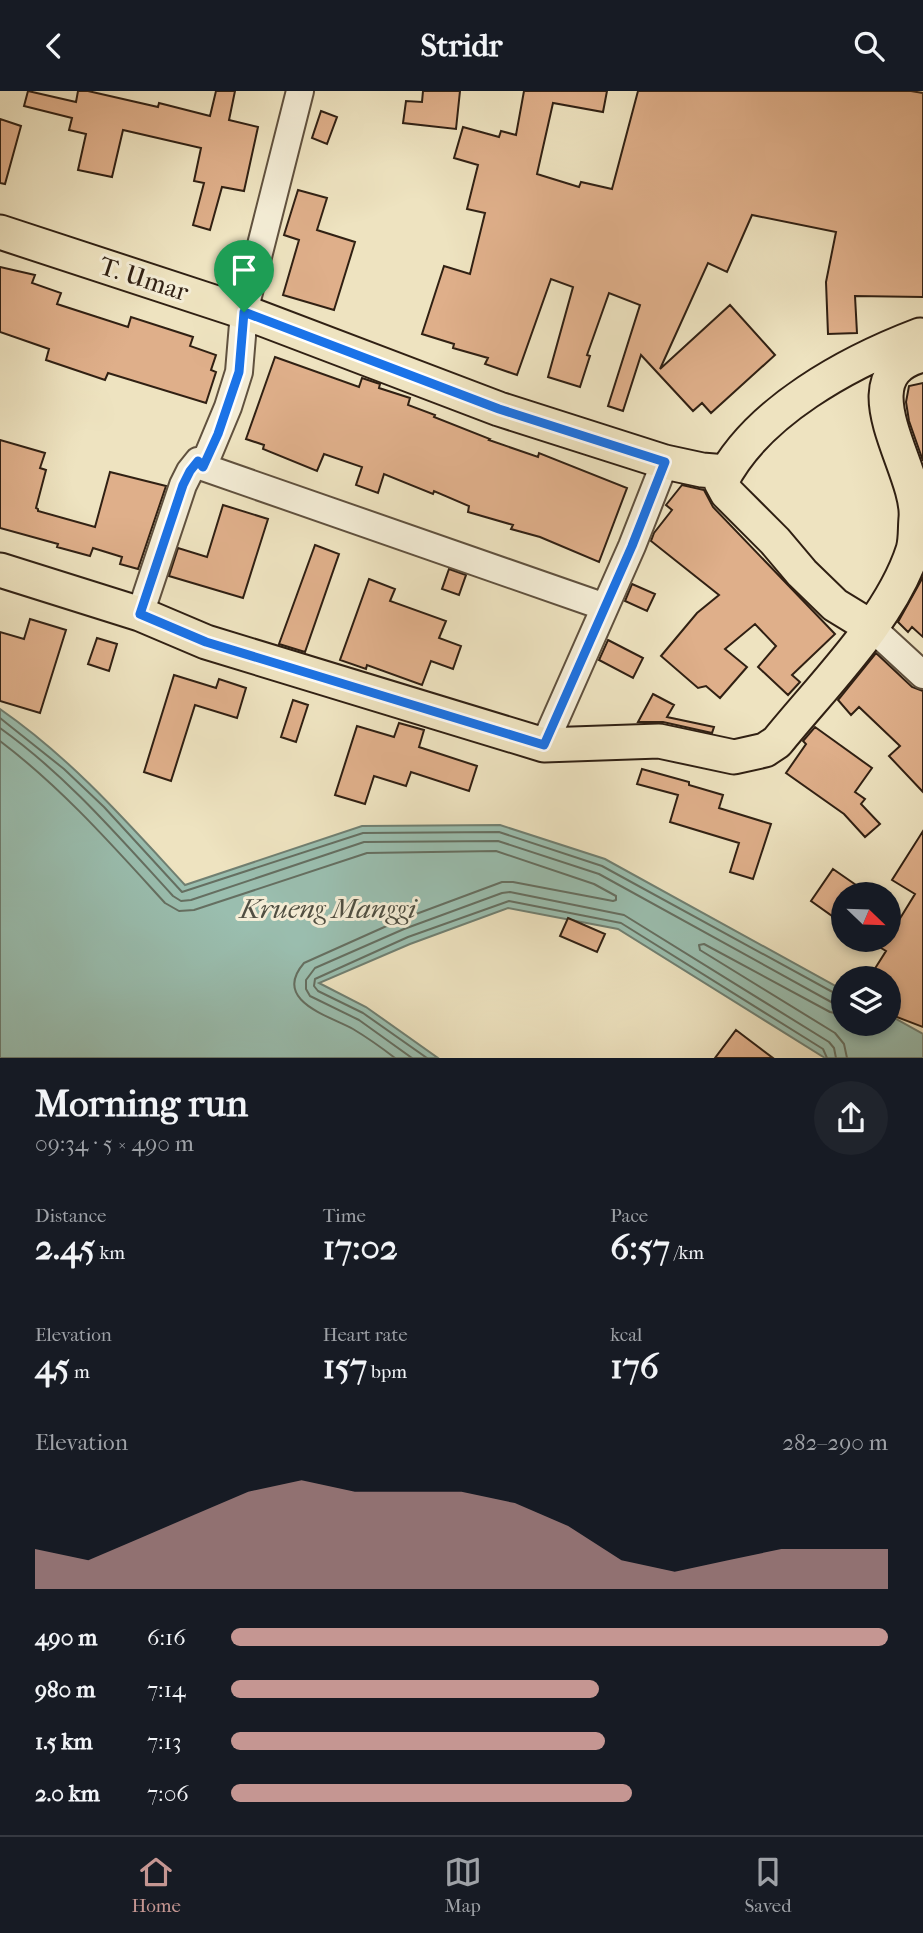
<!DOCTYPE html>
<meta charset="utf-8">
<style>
body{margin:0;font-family:"IM FELL French Canon",serif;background:#20242c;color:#f1f3f6;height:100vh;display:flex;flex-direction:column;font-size:26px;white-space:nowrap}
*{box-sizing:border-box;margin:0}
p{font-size:23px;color:#9ea1a6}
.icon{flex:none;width:38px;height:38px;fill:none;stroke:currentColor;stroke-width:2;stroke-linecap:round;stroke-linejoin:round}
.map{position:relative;height:967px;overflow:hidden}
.details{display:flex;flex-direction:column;background:#171b24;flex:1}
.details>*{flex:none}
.needle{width:46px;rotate:113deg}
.tools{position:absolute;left:831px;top:791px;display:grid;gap:14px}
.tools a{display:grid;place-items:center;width:70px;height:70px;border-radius:50%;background:#171b24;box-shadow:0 4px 10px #0003;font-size:35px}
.pin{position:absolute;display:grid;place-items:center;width:60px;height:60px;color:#fff;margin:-72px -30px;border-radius:50% 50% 50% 0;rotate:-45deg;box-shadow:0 0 7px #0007}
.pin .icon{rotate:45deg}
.round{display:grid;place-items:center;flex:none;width:74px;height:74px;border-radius:37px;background:#20242c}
.head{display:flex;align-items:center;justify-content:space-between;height:119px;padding:0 35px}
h1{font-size:38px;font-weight:700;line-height:52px}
.stats{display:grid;grid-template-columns:repeat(3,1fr);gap:10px;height:119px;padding:7px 35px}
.stats div{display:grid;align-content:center}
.stats b{font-size:35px;font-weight:700}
.stats small{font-size:19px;font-weight:400}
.stats p{font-size:19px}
.chart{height:196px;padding:14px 35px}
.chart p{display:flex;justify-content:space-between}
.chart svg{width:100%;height:126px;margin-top:7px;fill:#c59692;opacity:.7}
ul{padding:0 35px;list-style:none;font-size:23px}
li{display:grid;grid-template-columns:112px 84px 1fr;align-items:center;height:52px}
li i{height:18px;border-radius:9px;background:#c59692}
header{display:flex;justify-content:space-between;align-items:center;height:91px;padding:0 35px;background:#171b24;font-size:32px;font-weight:700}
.dock{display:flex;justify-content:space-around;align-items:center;height:98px;border-top:2px solid #363941;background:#171b24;font-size:19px;color:#9ea1a6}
.dock a{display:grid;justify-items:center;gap:4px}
.dock .active{color:#c59692}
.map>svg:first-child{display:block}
.water{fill:#9abeaf;stroke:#707f71;stroke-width:2}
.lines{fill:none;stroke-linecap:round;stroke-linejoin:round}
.shore{stroke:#656f61;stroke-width:2}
.building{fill:#dfaf8a;stroke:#302013;stroke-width:2}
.minor-casing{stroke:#60513e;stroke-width:30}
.major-casing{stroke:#302013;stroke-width:37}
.minor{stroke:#f4edd6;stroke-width:26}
.major{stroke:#eee3c0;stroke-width:33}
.route-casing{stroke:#fff;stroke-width:14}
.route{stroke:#1a73e8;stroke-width:9}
.labels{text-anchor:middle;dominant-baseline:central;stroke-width:6;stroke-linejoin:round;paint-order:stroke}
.street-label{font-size:26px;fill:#302013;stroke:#f4edd6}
.water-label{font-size:28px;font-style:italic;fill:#504f42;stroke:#f4edd6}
</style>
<header><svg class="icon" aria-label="back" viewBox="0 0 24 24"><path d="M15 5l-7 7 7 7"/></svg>Stridr<svg class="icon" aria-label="search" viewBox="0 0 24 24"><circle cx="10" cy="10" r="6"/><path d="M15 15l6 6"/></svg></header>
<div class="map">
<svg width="923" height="967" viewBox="0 0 923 967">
<rect width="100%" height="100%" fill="#eee3c0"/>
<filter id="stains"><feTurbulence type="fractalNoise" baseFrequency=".00286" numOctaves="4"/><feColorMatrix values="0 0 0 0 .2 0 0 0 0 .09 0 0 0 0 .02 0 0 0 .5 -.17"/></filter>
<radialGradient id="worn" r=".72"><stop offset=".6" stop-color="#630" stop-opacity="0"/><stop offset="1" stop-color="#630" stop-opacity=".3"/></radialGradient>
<!-- water -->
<path class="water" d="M0 618C71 667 127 731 185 794L362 735 500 734 605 768 843 899 844 933H889V924L923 943V967H825L618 838 508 817 410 853 319 892 366 916 438 967H0Z"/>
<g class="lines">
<!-- shore -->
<path class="shore" d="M0 627 64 678 104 716 182 801 363 742 499 741 602 775 838 904 844 905
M0 637C66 684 119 746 173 805L181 810 191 809 364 751 498 750 599 783 833 912 844 914
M0 650C62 697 113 755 165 812L179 820 194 819 367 762 496 760 594 793 616 805V809L613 810 513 791H502L400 829 304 872C271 910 330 925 353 938 368 947 382 957 395 967
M844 924 830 921 704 853 699 854 700 859 835 942 844 953 847 967
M412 967 359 929 310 905 306 898V889L315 877 404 838 502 802 510 801 624 824 829 951 834 957 836 967
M427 967 363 922 318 900 314 895 315 888 408 846 509 810 621 832 823 958 827 967"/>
</g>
<!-- building -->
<path class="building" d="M28 0 76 11 78 0H88L158 16 159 12 210 25 216 0H235L229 29 258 36 244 100 222 96 210 139 193 134 204 92 194 90 201 57 123 39 112 86 78 79 86 43 69 39 72 27 24 15Z
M423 0H460L456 38 403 32 406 10 422 11Z
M524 0H607L603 21 553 12 537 83 579 96 581 91 612 98 638 0H911L923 2V206L855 205 857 242 828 243 826 191 836 141 752 124 727 181 708 172 660 278 730 214 775 264 711 322 702 312 693 320 641 264 623 320 608 315 640 214 609 202 587 264 590 265 580 296 548 286 573 196 551 188 517 284 485 273 488 267 453 257 454 253 422 243 444 175 470 183 485 122 467 118 478 74 454 67 463 36 499 46 501 40 516 44Z
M321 20 337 26 327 53 312 47Z
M0 28 21 35 5 93 0 92Z
M298 99 327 107 317 139 355 151 334 219 283 204 299 149 284 144Z
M0 176 35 184 32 192 61 202 57 213 128 236 131 226 193 246 190 255 216 264 211 279 216 281 206 312 108 282 105 289 46 269 49 258 0 241Z
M275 266 359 296 362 287 380 293 379 297 410 307 408 314 435 324 434 326 490 348 489 349 538 366 539 362 627 397 599 471 540 446 511 438 513 434 468 421 469 415 434 400 433 403 384 383 378 402 356 394 362 376 324 363 317 380 263 358 264 354 246 348Z
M923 292V370L909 330 906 311 909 295Z
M0 349 45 362 40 377 46 379 36 417 38 418V420L95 436 110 381 166 395 138 478 120 473 122 466 93 457 90 465 57 456 58 453 0 437Z
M682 394 704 399 713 416 835 543 792 584 800 591 788 604 758 576 776 555 755 533 725 558 747 576 720 607 706 595 698 597 661 565 697 522 719 504 651 450 654 442 672 419 666 414Z
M223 414 268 428 243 507 169 485 178 457 207 466Z
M315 454 339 463 305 561 279 553Z
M449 478 466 484 459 504 442 498Z
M923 486V546L912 536 908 541 898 531Z
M369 488 395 498 390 510 446 530 439 547 461 555 453 578 431 570 422 594 367 574 366 578 340 569Z
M632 493 655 503 647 520 625 510Z
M30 528 66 539 40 622 0 610V541L24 548Z
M97 547 117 553 109 580 88 573Z
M608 549 643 567 633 587 599 569Z
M876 562 912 596 923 600V701L889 665 900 655 859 616 851 624 838 609Z
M174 584 216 597 219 588 246 597 237 627 195 614 171 690 144 681Z
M653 603 674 614 667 626 714 636 712 642 663 631H638Z
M293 609 308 614 296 651 281 646Z
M399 632 424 639 419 656 477 675 469 700 411 681 406 695 374 685 365 713 335 704 357 635 394 646Z
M815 636 872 677 855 701 865 708 861 713 880 733 865 746 844 723 786 682 806 653 803 650Z
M642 678 689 691V694L723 704 719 717 771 733 753 788 730 781 739 752 670 731 678 704 637 693Z
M923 740V936L889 923V887H869L886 860 868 849H889V830L896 834 915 803 892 789Z
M833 778 869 803H844V815L835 827 811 810Z
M568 827 605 843 597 861 560 845Z
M736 939 773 967H715Z"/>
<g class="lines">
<!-- minor casing -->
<g class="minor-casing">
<path id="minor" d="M203 376 605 516
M140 523 183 394 190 380 198 370 203 376 228 316 239 281 244 221 300 0
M871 536 923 584
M544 654 632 455 665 371"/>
</g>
<!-- major casing -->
<g class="major-casing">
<path id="major" d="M0 141 244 221 499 318 665 371 702 379 726 381
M0 479 140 523 206 551 544 654 659 650 734 666 765 659 777 651C822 595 891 528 913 459 916 449 915 437 916 427 920 378 842 284 923 264
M871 536 835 514 802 482 775 450 727 402 721 391C757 320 849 271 920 244"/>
</g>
<!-- minor -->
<use href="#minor" class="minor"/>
<!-- major -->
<use href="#major" class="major"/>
</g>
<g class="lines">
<!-- route casing -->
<g class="route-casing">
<path id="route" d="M244 221 499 318 665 371 632 455 544 654 206 551 140 523 183 394 190 380 198 370 203 376 218 343 239 281Z"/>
</g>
<!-- route -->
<use href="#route" class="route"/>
</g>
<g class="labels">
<!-- street labels -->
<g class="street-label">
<text transform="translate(144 188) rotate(18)">T. Umar</text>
</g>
<!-- water labels -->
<g class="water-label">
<text x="328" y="817">Krueng Manggi</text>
</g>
</g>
<rect width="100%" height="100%" filter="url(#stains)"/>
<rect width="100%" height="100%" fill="url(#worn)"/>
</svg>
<div class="tools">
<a><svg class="needle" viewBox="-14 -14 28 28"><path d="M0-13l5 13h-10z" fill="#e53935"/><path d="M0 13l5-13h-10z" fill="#9ea1a6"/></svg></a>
<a><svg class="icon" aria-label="layers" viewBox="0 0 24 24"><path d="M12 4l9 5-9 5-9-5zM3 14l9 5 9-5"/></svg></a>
</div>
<div class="pin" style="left:244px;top:221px;background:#1e9e55"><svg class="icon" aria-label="arrive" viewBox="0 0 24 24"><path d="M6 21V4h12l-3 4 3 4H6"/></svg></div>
</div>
<section class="details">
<div class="head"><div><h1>Morning run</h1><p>09:34 · 5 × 490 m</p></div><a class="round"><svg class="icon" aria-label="share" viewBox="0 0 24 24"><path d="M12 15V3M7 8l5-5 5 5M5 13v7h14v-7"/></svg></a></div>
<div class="stats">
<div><p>Distance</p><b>2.45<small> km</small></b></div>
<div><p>Time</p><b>17:02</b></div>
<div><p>Pace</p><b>6:57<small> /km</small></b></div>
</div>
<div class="stats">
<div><p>Elevation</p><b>45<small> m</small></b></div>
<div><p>Heart rate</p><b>157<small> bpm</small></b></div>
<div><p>kcal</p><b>176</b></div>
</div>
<div class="chart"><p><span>Elevation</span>282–290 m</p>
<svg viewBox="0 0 160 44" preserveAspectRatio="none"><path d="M0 44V30L10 34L20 26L30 18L40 10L50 6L60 10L70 10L80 10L90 14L100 22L110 34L120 38L130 34L140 30L150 30L160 30V44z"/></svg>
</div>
<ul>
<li><b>490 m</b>6:16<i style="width:100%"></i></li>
<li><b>980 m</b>7:14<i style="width:56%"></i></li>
<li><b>1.5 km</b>7:13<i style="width:57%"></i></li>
<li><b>2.0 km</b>7:06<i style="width:61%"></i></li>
</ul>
</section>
<nav class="dock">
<a class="active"><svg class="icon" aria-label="home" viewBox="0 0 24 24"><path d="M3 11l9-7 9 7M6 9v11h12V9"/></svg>Home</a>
<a><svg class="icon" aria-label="map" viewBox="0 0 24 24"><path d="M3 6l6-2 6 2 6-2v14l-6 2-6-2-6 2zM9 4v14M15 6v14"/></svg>Map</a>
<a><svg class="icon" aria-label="saved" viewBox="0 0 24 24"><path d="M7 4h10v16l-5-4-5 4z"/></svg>Saved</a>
</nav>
